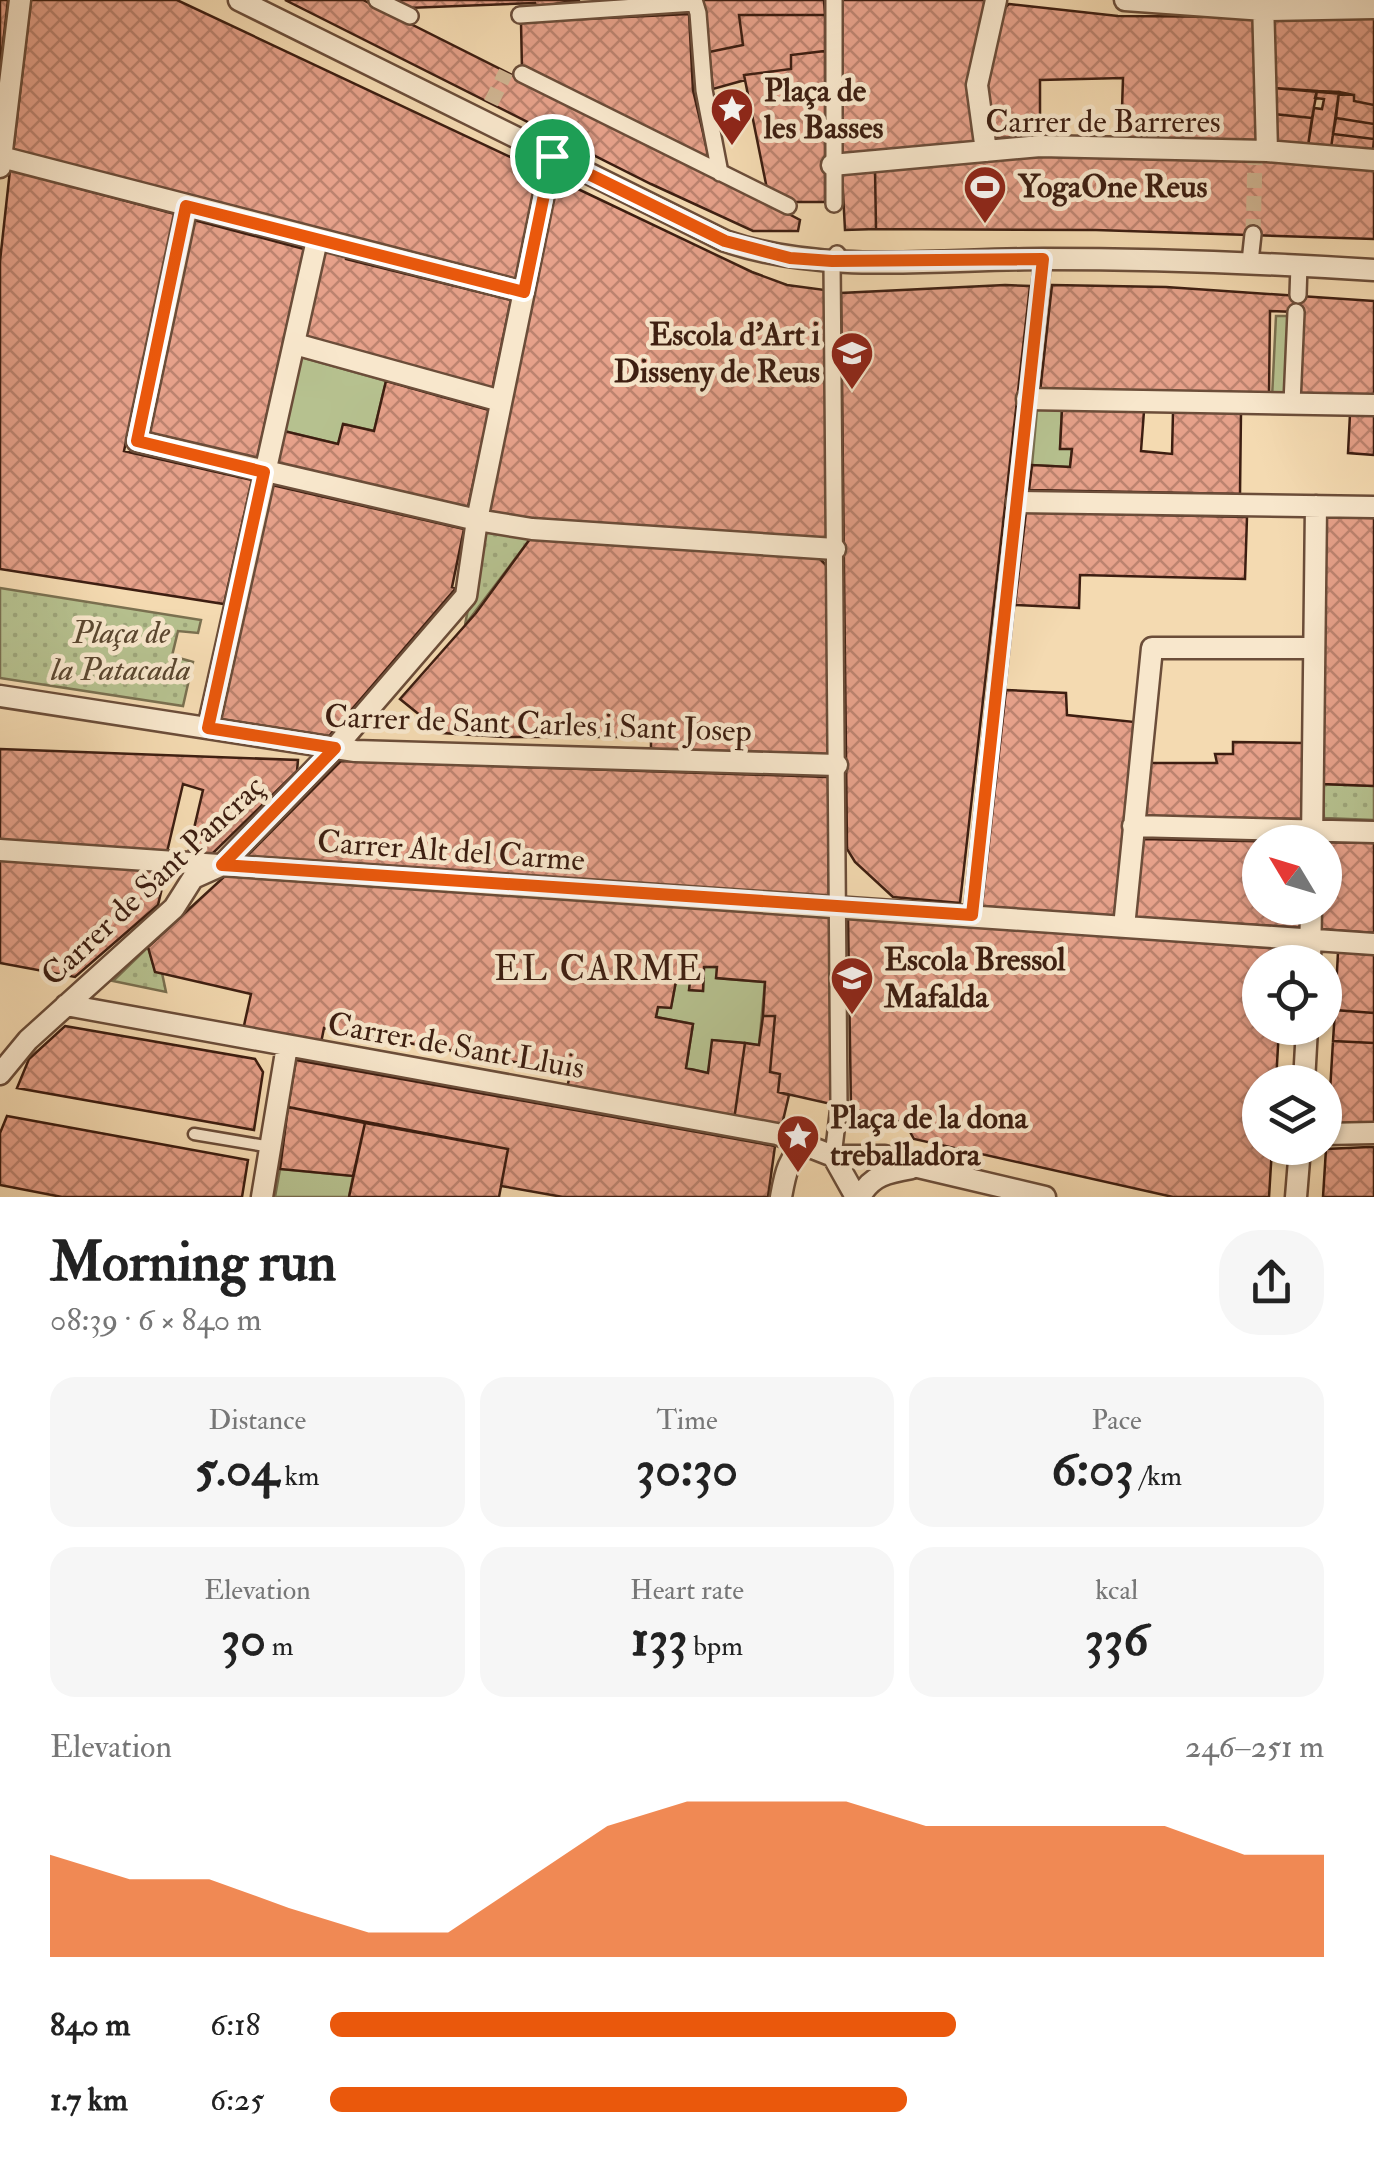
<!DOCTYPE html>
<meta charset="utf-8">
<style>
body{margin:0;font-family:"IM FELL Double Pica",serif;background:#f6f6f6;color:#222;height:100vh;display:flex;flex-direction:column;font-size:38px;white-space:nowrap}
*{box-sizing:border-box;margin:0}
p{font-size:32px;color:#767676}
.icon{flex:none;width:55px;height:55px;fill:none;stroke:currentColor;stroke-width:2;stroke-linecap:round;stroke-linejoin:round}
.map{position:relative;height:1197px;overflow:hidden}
.panel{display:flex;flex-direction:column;background:#fff;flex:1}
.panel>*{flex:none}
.needle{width:65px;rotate:308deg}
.controls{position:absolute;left:1242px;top:825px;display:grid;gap:20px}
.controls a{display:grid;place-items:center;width:100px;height:100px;border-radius:50%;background:#fff;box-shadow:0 2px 8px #0004;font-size:50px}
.pin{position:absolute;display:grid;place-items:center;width:85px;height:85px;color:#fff;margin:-42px;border:5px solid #fff;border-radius:50%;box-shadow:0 2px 10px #0007}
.round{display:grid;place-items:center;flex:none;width:105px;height:105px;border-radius:40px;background:#f6f6f6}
.summary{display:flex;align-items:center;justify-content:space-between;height:170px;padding:0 50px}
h1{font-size:55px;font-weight:700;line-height:75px}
.metrics{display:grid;grid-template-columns:repeat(3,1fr);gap:15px;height:170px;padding:10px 50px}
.metrics div{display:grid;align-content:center;border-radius:25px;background:#f6f6f6;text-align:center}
.metrics b{font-size:50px;font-weight:700}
.metrics small{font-size:28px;font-weight:400}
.metrics p{font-size:28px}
.chart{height:280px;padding:20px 50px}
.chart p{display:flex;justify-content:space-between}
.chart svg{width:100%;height:180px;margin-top:10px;fill:#ea580c;opacity:.7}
ul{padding:0 50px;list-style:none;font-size:32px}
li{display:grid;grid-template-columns:160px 120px 1fr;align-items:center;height:75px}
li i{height:25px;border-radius:12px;background:#ea580c}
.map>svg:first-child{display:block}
.green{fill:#b6c18f;stroke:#7a7050;stroke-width:2.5}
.park{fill:url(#park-dots);stroke:#7a7050;stroke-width:2.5}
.building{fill:url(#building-cross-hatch);stroke:#3d1e11;stroke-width:2.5}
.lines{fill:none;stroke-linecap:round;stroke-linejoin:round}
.pedestrian-tunnel{stroke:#cfb491;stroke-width:15;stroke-dasharray:15 8;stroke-linecap:butt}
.service-casing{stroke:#6b4d39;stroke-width:15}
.pedestrian-casing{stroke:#6b4d39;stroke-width:20}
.minor-casing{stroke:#6b4d39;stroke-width:25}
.service{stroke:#f8e7cc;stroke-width:10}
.pedestrian{stroke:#f8e7cc;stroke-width:15}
.minor{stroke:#f8e7cc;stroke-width:20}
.route-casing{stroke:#fff;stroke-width:20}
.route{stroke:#ea580c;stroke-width:12}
.labels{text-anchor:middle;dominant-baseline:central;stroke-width:9;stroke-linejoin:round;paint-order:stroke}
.poi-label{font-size:32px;font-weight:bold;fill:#3d1e11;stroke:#f8e7cc;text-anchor:start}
.street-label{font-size:32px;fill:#3d1e11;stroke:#f8e7cc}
.park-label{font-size:32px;font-style:italic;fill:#5b4730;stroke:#f8e7cc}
.neighbourhood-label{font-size:35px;letter-spacing:2.5px;fill:#3d1e11;stroke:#f8e7cc}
</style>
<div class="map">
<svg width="1374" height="1197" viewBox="0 0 1374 1197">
<defs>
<pattern id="park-dots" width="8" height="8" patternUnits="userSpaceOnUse" patternTransform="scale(2.5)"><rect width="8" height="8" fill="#b6c18f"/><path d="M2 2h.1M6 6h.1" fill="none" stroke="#9da57a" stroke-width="1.8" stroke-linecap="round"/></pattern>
<pattern id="building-cross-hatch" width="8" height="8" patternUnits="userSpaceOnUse" patternTransform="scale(2.5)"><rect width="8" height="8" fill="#e6a18a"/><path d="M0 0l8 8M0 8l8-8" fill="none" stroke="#bc836f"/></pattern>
</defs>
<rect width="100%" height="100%" fill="#f4dab1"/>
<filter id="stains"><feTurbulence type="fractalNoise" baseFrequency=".002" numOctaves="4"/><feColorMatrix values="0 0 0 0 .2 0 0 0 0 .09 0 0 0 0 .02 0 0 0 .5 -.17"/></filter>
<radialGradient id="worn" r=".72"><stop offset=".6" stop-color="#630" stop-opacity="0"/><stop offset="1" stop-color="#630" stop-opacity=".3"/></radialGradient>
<!-- green -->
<path class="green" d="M1276 316H1289L1284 398H1272Z
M301 357 386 381 374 431 344 424 338 444 284 431Z
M1062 409 1060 448 1072 449 1070 467 1032 465 1037 410Z
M704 967H717V978L765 982 759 1045 713 1040 708 1073 686 1068 693 1024 656 1017 658 1007H671L676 981 690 982V990L703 991Z
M280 1169 353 1176 349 1197H275Z"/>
<!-- park -->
<path class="park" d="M483 529 530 539 465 625Z
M0 588 201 620 198 633 178 631 172 656 193 662 183 706 0 678Z
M1322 784 1374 786V820L1324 818Z
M148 947 155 971 162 973 166 992 113 981Z"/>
<!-- building -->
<path class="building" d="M0 0H8L0 70Z
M31 0H177L540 171 516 281 13 152Z
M285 0H363L785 212 800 220 798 231H753L651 184Z
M391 0H580L536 7 535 3 407 8Z
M703 0H824L825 15H739L743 45 709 52Z
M841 0H989L978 145 845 155 837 147Z
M1009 4 1118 16 1256 17 1257 144 1121 140 1123 78 1040 80V137L995 138 985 99 990 53 1001 11Z
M689 14 693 90 709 158 705 161 522 70 521 22Z
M739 15H825V51L791 55V69L744 75 745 80 713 89 709 52 743 45Z
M1274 18H1374V105L1354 101V95L1274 88Z
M825 51V202H788L767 189 744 75 791 69V55Z
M1274 88 1317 91 1312 118 1274 114Z
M1317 91 1339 92 1331 148 1308 146 1314 108 1322 109 1324 99 1315 98Z
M1339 92 1354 95V101L1374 105V124L1336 118Z
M1274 114 1312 118 1308 146 1282 145 1274 136Z
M1336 118 1374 124V139L1333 134Z
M1333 134 1374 139 1373 150 1331 148Z
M1028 155 1255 160 1374 168V239L1096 230 876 229 875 169Z
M875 169 876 229 845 230 842 173Z
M10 170 175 214 124 451 252 480 224 604 0 569V261Z
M557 179 752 272 787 285 825 290 827 541 527 518 488 511Z
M194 220 304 249 257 459 148 433Z
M325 251 346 256V259L511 300 492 390 306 337Z
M1005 285 1030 286 960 903 893 897 855 862 847 849 841 293Z
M1052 285 1166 287 1374 301V397L1297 396 1296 312 1270 311 1269 396 1040 392Z
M386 381 489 410 468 507 277 463 284 431 338 444 343 424 374 431Z
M1062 409 1144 411 1141 451 1172 454 1173 412H1241L1240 494 1029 490 1032 465 1070 467 1072 449H1060Z
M1350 414 1374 415V455L1348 453Z
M272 485 464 529 452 587 456 588 329 736 220 719Z
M1026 512 1247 517 1245 579 1080 575 1079 608 1015 605Z
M1324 517 1374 518V786L1322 784Z
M530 539 817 556 828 567V755L651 754V737H504L442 733 400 699 476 613Z
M1006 690 1066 693 1067 715 1135 722 1114 918 982 906Z
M1233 742 1304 743 1303 819 1143 816 1149 763H1217L1215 754H1233Z
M0 749 298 760 297 771 210 856 188 854 203 790 183 784 167 852 0 840Z
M341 761 828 777 829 898 245 858Z
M1141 839 1303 842H1260V908H1302V928L1133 917Z
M1321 842 1374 843V933L1320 929 1321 908H1325V842Z
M0 860 166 871 158 905 75 977 0 963Z
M226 875 830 916 831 1104 778 1092 780 1074 770 1072 775 1016H763L765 982 716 978 717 967H704L703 991 689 990 690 982 676 981 671 1008 658 1007 656 1017 693 1024 686 1068 708 1073 712 1040 745 1043 734 1120 566 1091 571 1072 324 1028 321 1043 243 1030 251 994 155 972 148 947Z
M848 917 1284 949 1283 962H1260V1028H1279L1276 1082H1260V1148H1272L1269 1197H1173L914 1139 905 1123 851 1108Z
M1338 952 1374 955V1013L1335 1010Z
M1335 1010 1374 1013V1043L1333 1041Z
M763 1016H775L770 1072 780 1074 778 1092 789 1095 781 1129 734 1120 745 1043 759 1045Z
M65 1026 255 1059 263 1072 254 1130 17 1088 29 1059Z
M1333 1041 1374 1043V1124L1328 1125Z
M296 1060 775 1146 768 1197H563L501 1186 508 1149 288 1107Z
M288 1107 365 1123 353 1176 280 1169Z
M7 1116 248 1160 242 1197H62L0 1185V1133Z
M365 1123 508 1149 499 1197H349Z
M1369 1147H1374V1197H1323L1326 1149Z"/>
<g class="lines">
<!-- pedestrian-tunnel -->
<path class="pedestrian-tunnel" d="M491 103 506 72
M1253 234 1255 160"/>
<!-- service casing -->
<g class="service-casing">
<path id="service" d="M194 1134 271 1147"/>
</g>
<!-- pedestrian casing -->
<g class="pedestrian-casing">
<path id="pedestrian" d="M377 0 410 16
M694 0 698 13 704 90 720 173
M520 15 694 3
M522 74 788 206
M834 204V0
M1250 262 1253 234
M1298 295 1299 265
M1292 403 1296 312
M972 915 1043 259
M833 1156 839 1106 832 261 837 254"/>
</g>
<!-- minor casing -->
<g class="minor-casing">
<path id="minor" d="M239 0 725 241C824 275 940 259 1044 259 1155 259 1264 263 1374 270
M1125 0 1264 10 1374 8
M1263 0 1267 151
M986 151 977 85 996 0
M1 157 524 292
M832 165 1040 146 1267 151 1374 160
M0 167 20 0
M187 206 137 441 477 520 532 529 835 549
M295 344 501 401
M1027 399 1374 405
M1017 502 1374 507
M0 696 355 751 837 765
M208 728 317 240
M1133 826 1374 832
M1312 842 1316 506
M0 850 1374 944
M1124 927 1152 648H1314
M1310 962 1311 908
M66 1005 777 1134 833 1156H885L918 1167 1045 1197
M0 1074 28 1040 174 908 193 878 222 865 335 748 466 596 477 520 552 155
M1304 1082 1307 1028
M1325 1134 1374 1133
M833 1156 856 1197
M262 1197 287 1046
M781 1197C785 1175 788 1156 807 1144
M860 1197C871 1175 889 1172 912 1168
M1296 1197 1300 1148"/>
</g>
<!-- service -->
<use href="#service" class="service"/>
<!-- pedestrian -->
<use href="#pedestrian" class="pedestrian"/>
<!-- minor -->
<use href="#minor" class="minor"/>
</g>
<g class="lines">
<!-- route casing -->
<g class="route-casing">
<path id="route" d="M552 156 725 241 790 258 832 261 1043 259 972 915 222 865 335 748 208 728 264 472 137 441 186 206 524 292Z"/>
</g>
<!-- route -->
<use href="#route" class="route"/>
</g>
<!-- icons -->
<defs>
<g id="sight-pin" transform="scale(2.25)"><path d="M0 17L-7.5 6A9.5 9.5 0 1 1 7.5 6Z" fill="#8f2418" stroke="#f8e7cc"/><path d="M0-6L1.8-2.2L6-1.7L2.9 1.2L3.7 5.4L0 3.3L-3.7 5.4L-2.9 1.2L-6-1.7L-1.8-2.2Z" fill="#fff"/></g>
<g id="stadium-pin" transform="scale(2.25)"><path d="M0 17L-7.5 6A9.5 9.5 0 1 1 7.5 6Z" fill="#8f2418" stroke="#f8e7cc"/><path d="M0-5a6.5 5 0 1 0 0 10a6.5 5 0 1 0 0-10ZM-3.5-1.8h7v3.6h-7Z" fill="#fff"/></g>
<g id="university-pin" transform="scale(2.25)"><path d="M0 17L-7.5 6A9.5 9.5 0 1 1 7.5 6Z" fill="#8f2418" stroke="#f8e7cc"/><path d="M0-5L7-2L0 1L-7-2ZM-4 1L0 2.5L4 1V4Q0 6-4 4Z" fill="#fff"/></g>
<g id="school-pin" transform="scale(2.25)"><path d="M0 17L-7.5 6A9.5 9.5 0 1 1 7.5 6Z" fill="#8f2418" stroke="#f8e7cc"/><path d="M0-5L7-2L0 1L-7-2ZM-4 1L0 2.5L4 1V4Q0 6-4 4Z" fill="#fff"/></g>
</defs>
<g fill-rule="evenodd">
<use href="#sight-pin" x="732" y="109"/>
<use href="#stadium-pin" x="985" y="187"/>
<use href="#university-pin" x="852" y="353"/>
<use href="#school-pin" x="852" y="978"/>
<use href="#sight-pin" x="798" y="1136"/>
</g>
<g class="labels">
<!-- poi labels -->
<g class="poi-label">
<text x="764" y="91">Plaça de<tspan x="764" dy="37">les Basses</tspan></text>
<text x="1018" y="187">YogaOne Reus</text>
<text x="820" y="335" text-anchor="end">Escola d'Art i<tspan x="820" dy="37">Disseny de Reus</tspan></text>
<text x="884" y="960">Escola Bressol<tspan x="884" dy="37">Mafalda</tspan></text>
<text x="830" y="1118">Plaça de la dona<tspan x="830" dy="37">treballadora</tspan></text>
</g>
<!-- street labels -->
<g class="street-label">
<text x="1103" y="122">Carrer de Barreres</text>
<text transform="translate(538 724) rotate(2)">Carrer de Sant Carles i Sant Josep</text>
<text transform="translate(451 851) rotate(4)">Carrer Alt del Carme</text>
<text transform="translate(153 881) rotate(-43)">Carrer de Sant Pancraç</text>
<text transform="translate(456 1046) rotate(10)">Carrer de Sant Lluis</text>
</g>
<!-- park labels -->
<g class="park-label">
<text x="121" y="633">Plaça de<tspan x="121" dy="37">la Patacada</tspan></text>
</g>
<!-- neighbourhood labels -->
<g class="neighbourhood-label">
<text x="599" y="969">EL CARME</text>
</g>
</g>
<rect width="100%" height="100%" filter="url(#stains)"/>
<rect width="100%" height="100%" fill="url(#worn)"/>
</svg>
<div class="controls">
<a><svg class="needle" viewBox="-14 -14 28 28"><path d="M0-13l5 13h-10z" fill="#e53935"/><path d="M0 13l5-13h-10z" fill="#767676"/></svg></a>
<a><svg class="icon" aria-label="locate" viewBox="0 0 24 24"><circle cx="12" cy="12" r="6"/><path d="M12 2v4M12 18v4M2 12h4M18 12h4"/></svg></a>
<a><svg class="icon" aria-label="layers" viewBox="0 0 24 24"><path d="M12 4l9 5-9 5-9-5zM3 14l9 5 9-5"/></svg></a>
</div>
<div class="pin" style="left:552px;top:156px;background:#1e9e55"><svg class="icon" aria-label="arrive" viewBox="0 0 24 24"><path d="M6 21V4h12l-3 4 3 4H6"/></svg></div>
</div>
<section class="panel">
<div class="summary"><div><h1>Morning run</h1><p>08:39 · 6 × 840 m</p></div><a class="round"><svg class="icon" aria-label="share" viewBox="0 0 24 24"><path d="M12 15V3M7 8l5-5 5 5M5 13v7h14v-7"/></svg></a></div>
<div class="metrics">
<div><p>Distance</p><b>5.04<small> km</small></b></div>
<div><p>Time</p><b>30:30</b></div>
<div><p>Pace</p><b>6:03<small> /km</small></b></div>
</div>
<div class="metrics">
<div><p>Elevation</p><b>30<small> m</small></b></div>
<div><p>Heart rate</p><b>133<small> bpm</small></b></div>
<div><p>kcal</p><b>336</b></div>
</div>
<div class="chart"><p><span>Elevation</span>246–251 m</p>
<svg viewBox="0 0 160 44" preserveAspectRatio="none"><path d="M0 44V19L10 25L20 25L30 32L40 38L50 38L60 25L70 12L80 6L90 6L100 6L110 12L120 12L130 12L140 12L150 19L160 19V44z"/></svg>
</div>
<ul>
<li><b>840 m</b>6:18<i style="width:63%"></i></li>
<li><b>1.7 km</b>6:25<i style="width:58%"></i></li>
</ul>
</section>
